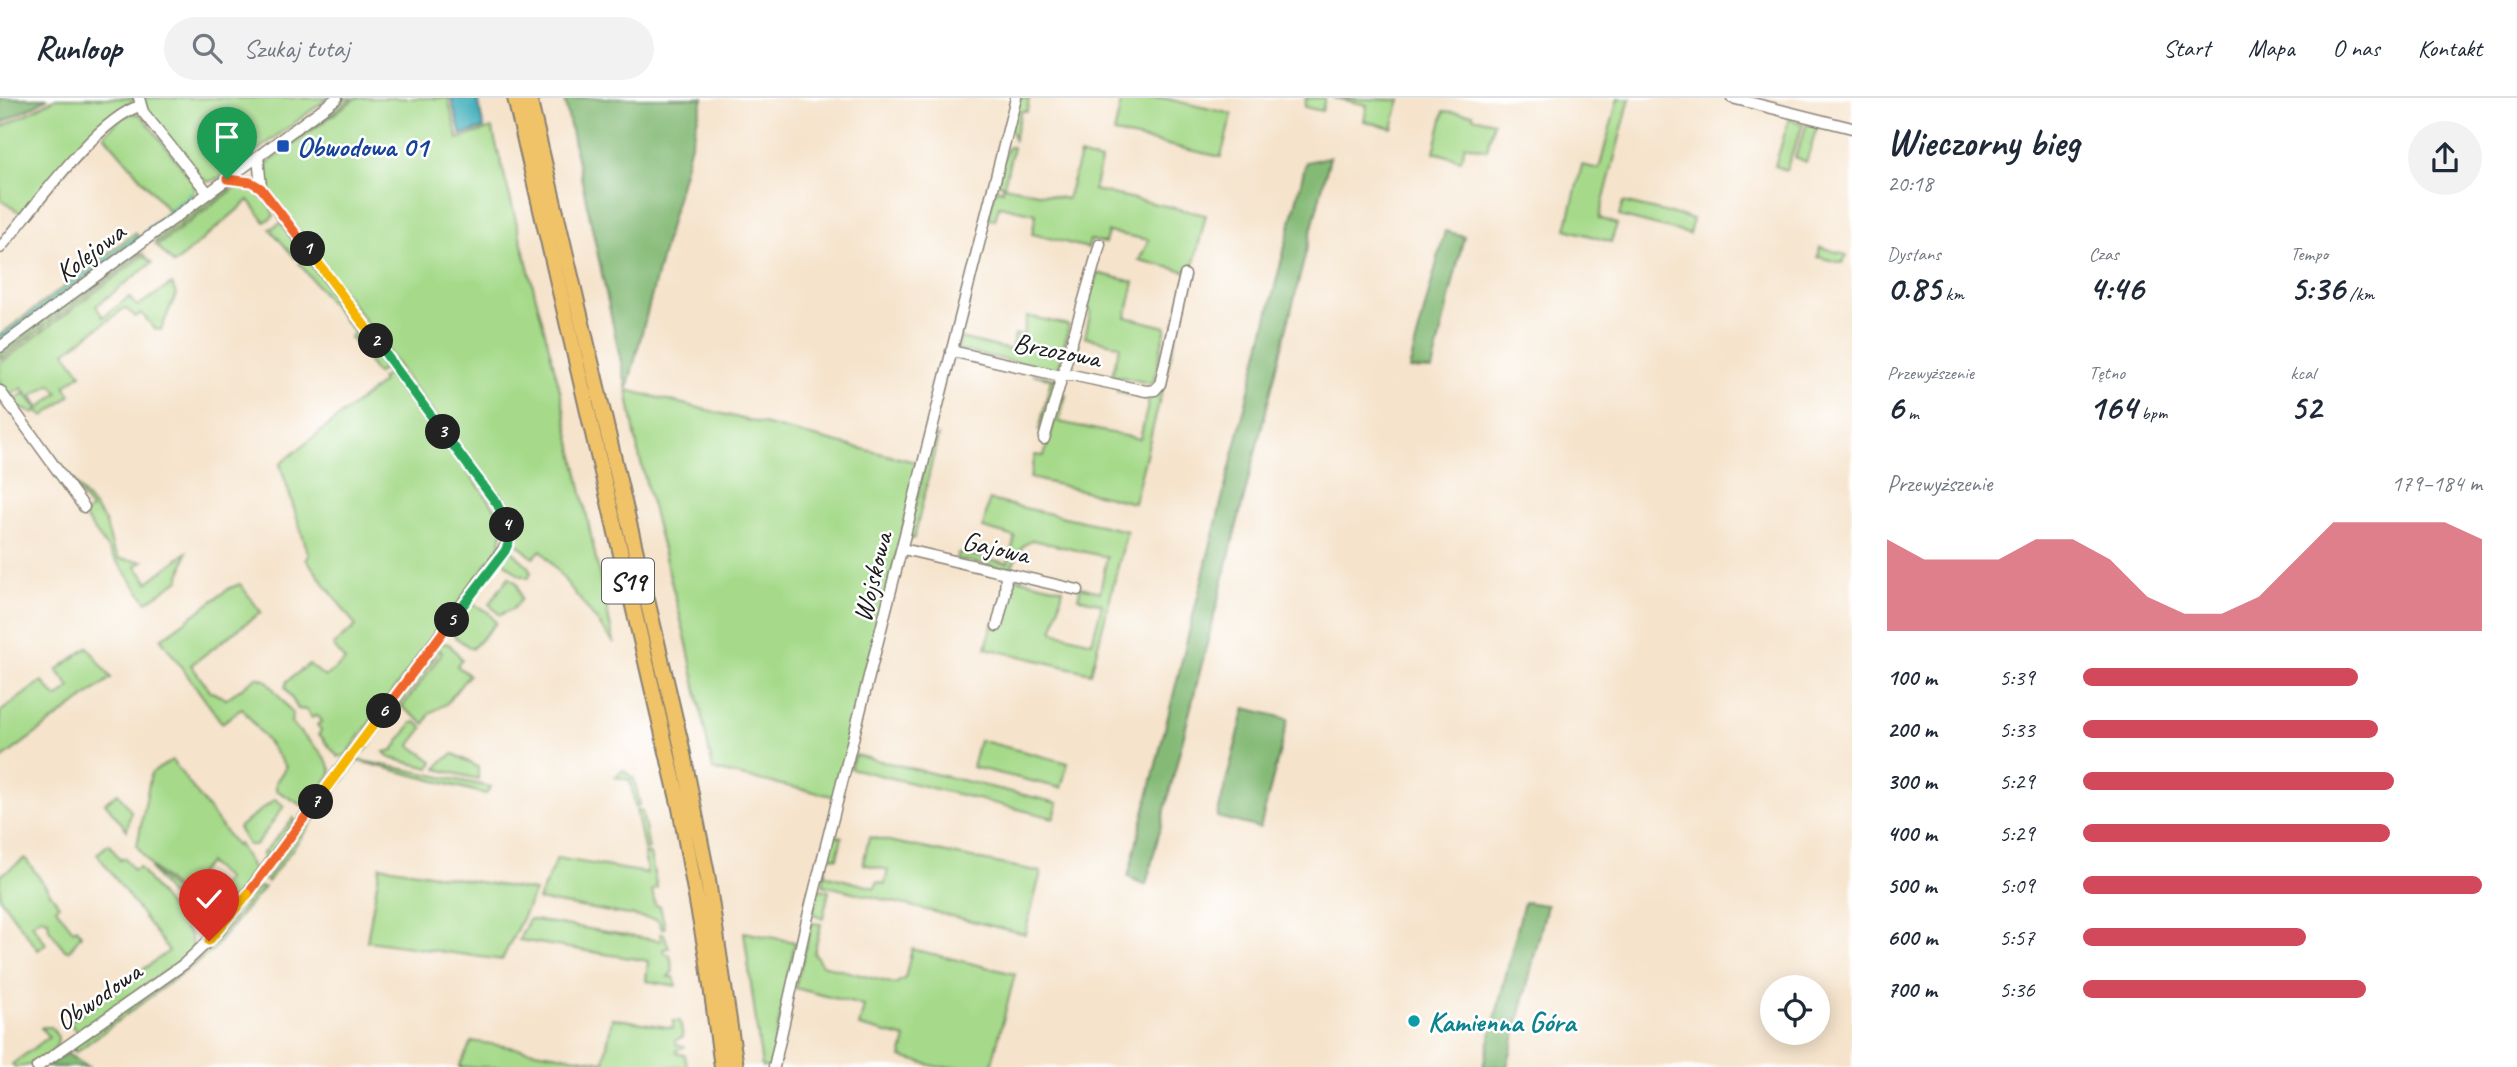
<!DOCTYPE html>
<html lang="pl">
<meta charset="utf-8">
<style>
body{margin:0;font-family:Caveat,sans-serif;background:#f2f2f3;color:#1f2937;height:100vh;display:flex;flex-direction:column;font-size:26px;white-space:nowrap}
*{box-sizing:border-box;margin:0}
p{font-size:23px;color:#747a83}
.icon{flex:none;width:38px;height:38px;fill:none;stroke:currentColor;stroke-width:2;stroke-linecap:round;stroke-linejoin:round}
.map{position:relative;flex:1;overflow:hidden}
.sheet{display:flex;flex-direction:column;background:#fff;width:665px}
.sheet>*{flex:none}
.buttons{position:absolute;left:1760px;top:877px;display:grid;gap:14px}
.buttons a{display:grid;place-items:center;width:70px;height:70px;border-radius:50%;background:#fff;box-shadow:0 4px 18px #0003;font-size:35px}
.pin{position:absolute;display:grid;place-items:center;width:60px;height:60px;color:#fff;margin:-72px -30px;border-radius:50% 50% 50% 0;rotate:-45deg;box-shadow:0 0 7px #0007}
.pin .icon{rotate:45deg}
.km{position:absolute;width:35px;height:35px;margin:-18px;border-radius:50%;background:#222;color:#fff;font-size:19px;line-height:35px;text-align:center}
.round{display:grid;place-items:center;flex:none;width:74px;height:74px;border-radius:37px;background:#f2f2f3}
.head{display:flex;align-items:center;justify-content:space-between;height:119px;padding:0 35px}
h1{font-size:38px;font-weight:800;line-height:52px}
.stats{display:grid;grid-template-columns:repeat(3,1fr);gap:10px;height:119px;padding:7px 35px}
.stats div{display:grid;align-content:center}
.stats b{font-size:35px;font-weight:800}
.stats small{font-size:19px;font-weight:400}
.stats p{font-size:19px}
.chart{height:196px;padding:14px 35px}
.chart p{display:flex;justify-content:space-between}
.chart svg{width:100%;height:126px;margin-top:7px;fill:#d1495b;opacity:.7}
ul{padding:0 35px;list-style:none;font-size:23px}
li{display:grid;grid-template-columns:112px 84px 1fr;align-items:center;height:52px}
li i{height:18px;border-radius:9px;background:#d1495b}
header{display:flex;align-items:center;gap:42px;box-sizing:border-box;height:98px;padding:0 35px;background:#fff;border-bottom:2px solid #e0e1e3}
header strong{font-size:33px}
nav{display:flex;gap:38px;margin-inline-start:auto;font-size:24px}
.search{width:490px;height:63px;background:#f2f2f3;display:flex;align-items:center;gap:18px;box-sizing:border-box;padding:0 24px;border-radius:38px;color:#747a83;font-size:26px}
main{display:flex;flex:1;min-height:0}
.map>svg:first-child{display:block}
.green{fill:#a6da8a;stroke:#617b53;stroke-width:2}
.forest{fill:#84ba76;stroke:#506b49;stroke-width:2}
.water{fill:#3faeba;stroke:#2e656b;stroke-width:2}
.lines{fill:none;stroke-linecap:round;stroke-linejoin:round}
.stream{stroke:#3faeba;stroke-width:2.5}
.minor-casing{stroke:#888074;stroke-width:13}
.highway-casing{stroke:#888074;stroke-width:18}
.minor{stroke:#fff;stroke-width:10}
.highway{stroke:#f0c369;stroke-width:14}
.split-1-casing{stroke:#fff;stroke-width:14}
.split-2-casing{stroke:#fff;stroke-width:14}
.split-3-casing{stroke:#fff;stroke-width:14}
.split-4-casing{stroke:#fff;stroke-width:14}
.split-5-casing{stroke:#fff;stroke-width:14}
.split-6-casing{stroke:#fff;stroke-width:14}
.split-7-casing{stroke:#fff;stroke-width:14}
.split-8-casing{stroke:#fff;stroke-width:14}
.split-9-casing{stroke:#fff;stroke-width:14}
.split-1{stroke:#f0652b;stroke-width:9}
.split-2{stroke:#f5b400;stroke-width:9}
.split-3{stroke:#22a559;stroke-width:9}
.split-4{stroke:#22a559;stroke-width:9}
.split-5{stroke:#22a559;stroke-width:9}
.split-6{stroke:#f0652b;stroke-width:9}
.split-7{stroke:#f5b400;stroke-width:9}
.split-8{stroke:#f0652b;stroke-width:9}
.split-9{stroke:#f5b400;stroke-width:9}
.transit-dot{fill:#1a4fb4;stroke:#fff;stroke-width:2.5}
.culture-dot{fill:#0f9aa8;stroke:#fff;stroke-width:2.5}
.labels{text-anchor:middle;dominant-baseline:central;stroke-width:5;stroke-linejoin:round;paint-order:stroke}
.shield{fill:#fff;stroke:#606060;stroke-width:2}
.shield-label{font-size:26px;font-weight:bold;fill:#1c1c1c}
.transit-label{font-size:28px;font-weight:bold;fill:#164399;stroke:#fff;text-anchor:start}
.street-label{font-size:28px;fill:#1c1c1c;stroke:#fff}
.culture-label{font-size:28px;font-weight:bold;fill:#0d838f;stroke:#fff;text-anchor:start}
</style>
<header>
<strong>Runloop</strong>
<div class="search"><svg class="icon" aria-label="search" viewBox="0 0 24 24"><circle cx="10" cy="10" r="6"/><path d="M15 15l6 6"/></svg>Szukaj tutaj</div>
<nav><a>Start</a><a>Mapa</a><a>O nas</a><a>Kontakt</a></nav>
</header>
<main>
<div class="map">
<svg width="1852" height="969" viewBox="0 0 1852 969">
<rect width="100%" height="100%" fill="#fff"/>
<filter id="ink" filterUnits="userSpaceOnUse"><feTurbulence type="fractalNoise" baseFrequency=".0143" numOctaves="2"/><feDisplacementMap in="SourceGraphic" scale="14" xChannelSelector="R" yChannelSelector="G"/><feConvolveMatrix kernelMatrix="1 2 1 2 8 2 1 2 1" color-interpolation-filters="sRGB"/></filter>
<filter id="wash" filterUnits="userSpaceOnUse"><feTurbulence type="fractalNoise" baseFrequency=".00686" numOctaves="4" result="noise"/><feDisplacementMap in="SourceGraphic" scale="28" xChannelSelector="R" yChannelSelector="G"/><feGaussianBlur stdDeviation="1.57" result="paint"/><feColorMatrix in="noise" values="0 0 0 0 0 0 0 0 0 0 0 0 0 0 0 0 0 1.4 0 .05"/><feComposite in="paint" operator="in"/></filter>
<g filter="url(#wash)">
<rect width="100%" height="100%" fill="#f5e3cb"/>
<!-- green -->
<path class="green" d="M56 0H136L108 23 24 117 0 102V30Z
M143 0H328L223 78 209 84 201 80 146 12Z
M345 0H352L288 48 285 44Z
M356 0H448L458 41 492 30 559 288 614 545 541 452 533 460 514 443 507 416 269 92 264 68Z
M1019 0H1029L1027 13H1021L1014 41 1010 30Z
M1122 0H1163L1232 16 1221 59 1114 35Z
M1306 0H1325L1322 13 1304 9Z
M1333 0 1400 2 1392 30 1364 23 1367 7Z
M1618 0H1630L1599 120 1617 126 1611 144 1566 131 1582 67 1599 71Z
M1444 13 1473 16V19L1494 24 1487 52 1465 47 1461 62 1434 54Z
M133 15 141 17 195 86 193 100 172 117 104 37 122 19Z
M1789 21 1803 26 1786 72 1775 68Z
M1807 26 1818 27 1806 64 1795 59Z
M1010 49H1013L1004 88 1067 101 1080 57 1101 63 1094 92 1206 117 1134 405 1030 380 1035 357 1044 358 1063 296 1066 297 1059 324 1140 341 1149 302 1117 294 1118 289 1157 294 1188 174 1139 162 1149 142 1108 134 1105 145 1090 142 1088 150 1032 136 1036 116 999 108 995 122 988 121 995 91 1003 92V87L997 85 1007 50Z
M241 86C255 88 272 104 274 118L265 124 249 102 174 166 157 148Z
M234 87 231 90 155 146 156 140 220 93Z
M1623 104 1693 121 1689 136 1619 118Z
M281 125 302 153 296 161 270 131Z
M135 135 140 140 0 245V237Z
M1820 149 1847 157 1842 165 1818 159Z
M142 155 0 261V256L134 156Z
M144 157 152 165 96 208 103 219 129 199 137 208 172 186 176 196 161 232 155 231 141 215 136 219 125 210 65 254 81 276 65 288 71 297 44 318 36 312 34 315 20 310 14 303 24 295 38 311 58 295 51 286 32 298 38 309 22 290 9 298 0 286V265Z
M308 160 388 267 377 276 350 239 354 235 299 165Z
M1097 175 1134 184 1126 219 1166 229 1153 286 1112 277 1120 248 1085 239 1091 212 1087 210Z
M1027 218 1069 227 1058 273 958 252 960 240 1011 252 1015 236 1023 237Z
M392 273 498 414 503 426 500 448 346 657 338 659 319 636 321 632 317 627 322 623 317 617 312 620 306 612 298 611 285 589 287 583 309 566 325 579 345 563 333 547 356 528 306 461 309 458 280 366 383 284 381 281Z
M1032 276 1057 281 1044 334 1039 333 1051 281Z
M627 292 919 365 837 699 713 672 687 546 638 353Z
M33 332 105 423 113 451 120 461 143 463 136 468 148 484 187 454 179 482 147 504 83 417 91 411Z
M932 338H938L914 441 908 439Z
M989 402 1127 433 1091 575 986 550 992 527 998 529 1011 479 1063 491 1053 534 1092 544 1102 506 1078 500 1081 489 1100 494 1107 459 1032 442 1023 448 1010 471 956 461 958 455 1008 465 1015 439 983 430Z
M511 452 527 467 531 475 528 480 519 477 504 464V459Z
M509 479 517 485 521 501 514 510 500 517 489 506Z
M240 486 261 514 191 567 210 593 226 601 257 579 267 583 293 616 291 624C304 642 320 647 331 671V676L305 709 276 692V684L286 669 242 610 222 625 161 541 230 490Z
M471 505 488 514 496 525 472 551 455 539 452 530Z
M441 545 449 546 462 561 457 568 469 577 446 606 430 615 425 626 402 609 442 555 440 552 365 653 363 647Z
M88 549 111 580 0 662V614L42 583 57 600 70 589 57 572Z
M416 624 423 630 410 647 433 663 430 670 390 660 384 654 393 652 412 625Z
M979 642 1068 665 1061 690 972 669Z
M454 656 478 669V681L437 671 442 663Z
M855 657 1058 705 1054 720 850 670Z
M354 661 491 689 486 696 358 663 268 784 265 782Z
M172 662 236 748 238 746 255 774 209 836 198 835 192 824 194 821 191 817 188 819 185 814 197 801 199 804 195 809 199 812 227 781 208 765 183 792 187 796 185 799 151 768 137 748 151 675Z
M623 672 634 681 640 707 635 708 630 682 615 679Z
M118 695 131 713 127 732 105 705Z
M275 701 284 708 256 747H248L238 730Z
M636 711 642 713 649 751H644Z
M294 720 295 723 268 762H264L263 755Z
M833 737 842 739 837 760 827 758Z
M869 739 1041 774 1025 836 823 787 826 763 825 777 875 790 877 784 885 786 888 772 863 766Z
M109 746 120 762 125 760 133 772 139 769 190 837 193 851 175 867 77 934 69 924 169 853 97 756Z
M644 755 650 756 657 790 652 792 655 807 660 808 665 829 662 831 658 822 538 802 557 760 647 775Z
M25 760 59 807 56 810 73 832 77 830 81 837 69 853 65 852 49 831 48 822 41 820 32 826 46 846 38 852 0 800V778Z
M380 768 535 793 502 862 367 843Z
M150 770 183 801 181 804 170 797Z
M258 789H264L212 853 76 954 73 952 74 948 197 861 223 834Z
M819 791 829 793 823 820 813 816Z
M529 821 661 843 660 836H664L669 850 663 851 664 855 670 857 673 873 668 879H674L676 888 646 883 648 863 519 842Z
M812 825 821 826 814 855 822 867 895 886 905 880 912 851 1015 876 991 969H938L901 959 906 940 859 928 864 908 795 890Z
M744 834 795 844 770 969H762Z
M612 920 673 930V923H680L683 939 675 942 676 946 684 949 676 952 677 955 685 957 687 969H459L472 943 604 964Z
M43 929H51L58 939C58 959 32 969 15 969L12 966 49 939 41 930Z"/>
<!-- forest -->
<path class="forest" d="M0 0H48L0 26Z
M564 0H703L627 292Z
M1330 59 1146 787 1128 779 1306 64Z
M1445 133 1464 138 1432 272 1409 271Z
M1245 610 1288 621 1260 730 1217 719Z
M1524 804 1547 807 1507 969H1483Z
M66 955 88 969H46Z"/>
<!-- water -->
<path class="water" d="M451 0H477L484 30 461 37Z"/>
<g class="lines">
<!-- stream -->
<path class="stream" d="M145 133 191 96
M974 186 980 167
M0 240 138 138"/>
</g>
</g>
<g filter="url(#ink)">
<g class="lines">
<!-- minor casing -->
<g class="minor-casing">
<path id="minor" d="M139 0 143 14 208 95
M1732 0 1852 30
M227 81 251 84 261 90
M0 150C31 114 96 21 140 8
M0 249 337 0
M951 253 1061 278 1072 277 1146 293 1155 292 1160 286 1185 177
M0 293 84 409
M1044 341 1100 146
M903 451 1078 492
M997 528 1005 496 1006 475
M37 969 184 866 219 833 509 444 505 422 497 406 261 90 258 58
M774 969 805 830 1016 0"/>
</g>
<!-- highway casing -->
<g class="highway-casing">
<path id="highway" d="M515 0 680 710 707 859 722 969
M529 0 681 646 707 776 736 969"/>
</g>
<!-- minor -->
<use href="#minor" class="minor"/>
<!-- highway -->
<use href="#highway" class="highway"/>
</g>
</g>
<g class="lines" filter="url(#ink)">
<!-- split-1 casing -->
<g class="split-1-casing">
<path id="split-1" d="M227 81 251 84 261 90 308 151"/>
</g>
<!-- split-2 casing -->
<g class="split-2-casing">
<path id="split-2" d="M308 151 376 243"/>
</g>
<!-- split-3 casing -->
<g class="split-3-casing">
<path id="split-3" d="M376 243 443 334"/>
</g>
<!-- split-4 casing -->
<g class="split-4-casing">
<path id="split-4" d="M443 334 497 406 507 427"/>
</g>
<!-- split-5 casing -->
<g class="split-5-casing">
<path id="split-5" d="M452 522 505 453 509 444 507 427"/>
</g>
<!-- split-6 casing -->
<g class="split-6-casing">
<path id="split-6" d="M384 613 452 522"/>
</g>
<!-- split-7 casing -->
<g class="split-7-casing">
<path id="split-7" d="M316 704 384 613"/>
</g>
<!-- split-8 casing -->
<g class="split-8-casing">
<path id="split-8" d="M248 796 316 704"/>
</g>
<!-- split-9 casing -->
<g class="split-9-casing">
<path id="split-9" d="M209 843 248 796"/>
</g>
<!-- split-1 -->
<use href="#split-1" class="split-1"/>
<!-- split-2 -->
<use href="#split-2" class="split-2"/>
<!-- split-3 -->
<use href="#split-3" class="split-3"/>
<!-- split-4 -->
<use href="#split-4" class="split-4"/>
<!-- split-5 -->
<use href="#split-5" class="split-5"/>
<!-- split-6 -->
<use href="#split-6" class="split-6"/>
<!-- split-7 -->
<use href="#split-7" class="split-7"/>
<!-- split-8 -->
<use href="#split-8" class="split-8"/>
<!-- split-9 -->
<use href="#split-9" class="split-9"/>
</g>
<!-- markers -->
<rect class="transit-dot" x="276" y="41" width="14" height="14" rx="3.5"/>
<circle class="culture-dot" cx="1414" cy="923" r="7"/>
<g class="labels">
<!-- shield labels -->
<rect class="shield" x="602" y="460.5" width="52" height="45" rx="5"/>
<g class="shield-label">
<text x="628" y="483">S19</text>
</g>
<!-- transit labels -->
<g class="transit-label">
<text x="297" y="48">Obwodowa 01</text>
</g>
<!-- street labels -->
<g class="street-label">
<text transform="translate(90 154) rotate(-37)">Kolejowa</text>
<text transform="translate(1057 252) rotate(11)">Brzozowa</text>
<text transform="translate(996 449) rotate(13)">Gajowa</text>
<text transform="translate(872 479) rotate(-76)">Wojskowa</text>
<text transform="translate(98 898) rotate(-35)">Obwodowa</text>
</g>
<!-- culture labels -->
<g class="culture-label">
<text x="1428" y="923">Kamienna Góra</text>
</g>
</g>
</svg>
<div class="buttons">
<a><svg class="icon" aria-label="locate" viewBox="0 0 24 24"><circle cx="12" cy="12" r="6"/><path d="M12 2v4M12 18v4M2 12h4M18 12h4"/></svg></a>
</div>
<div class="pin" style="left:227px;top:81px;background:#1e9e55"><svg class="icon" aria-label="arrive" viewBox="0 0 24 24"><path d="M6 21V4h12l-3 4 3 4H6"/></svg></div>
<div class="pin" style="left:209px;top:843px;background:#d93025"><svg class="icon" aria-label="check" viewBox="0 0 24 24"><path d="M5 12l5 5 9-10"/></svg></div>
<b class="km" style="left:308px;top:151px">1</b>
<b class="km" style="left:376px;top:243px">2</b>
<b class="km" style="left:443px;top:334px">3</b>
<b class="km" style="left:507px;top:427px">4</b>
<b class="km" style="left:452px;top:522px">5</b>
<b class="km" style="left:384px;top:613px">6</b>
<b class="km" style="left:316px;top:704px">7</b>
</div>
<section class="sheet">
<div class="head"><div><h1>Wieczorny bieg</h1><p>20:18</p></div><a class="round"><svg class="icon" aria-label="share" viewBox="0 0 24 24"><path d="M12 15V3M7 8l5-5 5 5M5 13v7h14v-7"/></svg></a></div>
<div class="stats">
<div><p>Dystans</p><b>0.85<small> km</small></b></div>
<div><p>Czas</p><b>4:46</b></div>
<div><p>Tempo</p><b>5:36<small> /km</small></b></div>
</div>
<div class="stats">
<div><p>Przewyższenie</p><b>6<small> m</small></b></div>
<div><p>Tętno</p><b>164<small> bpm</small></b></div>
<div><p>kcal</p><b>52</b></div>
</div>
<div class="chart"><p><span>Przewyższenie</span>179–184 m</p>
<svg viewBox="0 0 160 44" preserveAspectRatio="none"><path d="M0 44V12L10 19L20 19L30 19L40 12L50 12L60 19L70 32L80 38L90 38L100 32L110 19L120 6L130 6L140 6L150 6L160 12V44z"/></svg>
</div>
<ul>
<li><b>100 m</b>5:39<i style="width:69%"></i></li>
<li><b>200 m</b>5:33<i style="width:74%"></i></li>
<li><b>300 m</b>5:29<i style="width:78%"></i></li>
<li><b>400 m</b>5:29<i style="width:77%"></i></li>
<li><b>500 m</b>5:09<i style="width:100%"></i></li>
<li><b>600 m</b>5:57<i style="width:56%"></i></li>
<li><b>700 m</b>5:36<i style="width:71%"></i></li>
</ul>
</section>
</main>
